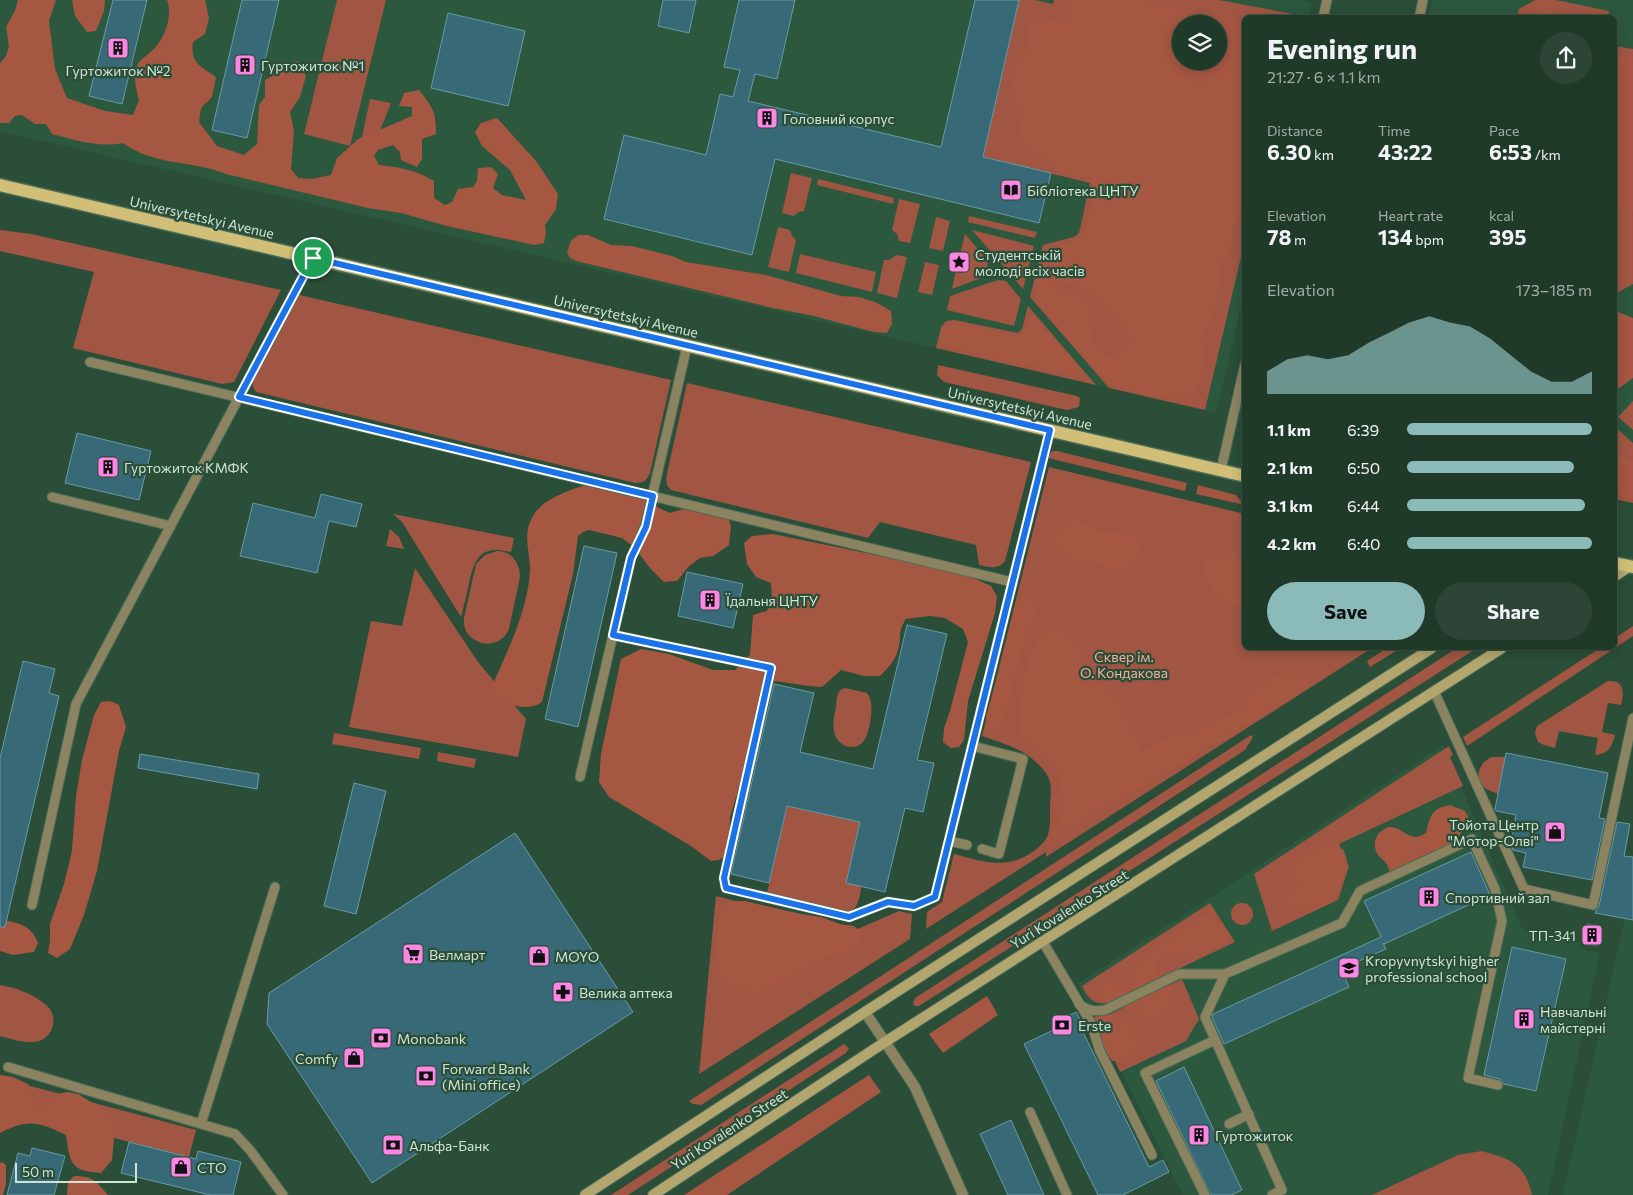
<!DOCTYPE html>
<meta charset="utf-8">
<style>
body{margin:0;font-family:Commissioner,sans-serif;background:#2d4536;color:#f1f3f6;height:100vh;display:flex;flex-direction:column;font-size:19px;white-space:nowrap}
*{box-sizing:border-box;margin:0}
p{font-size:16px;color:#a2ada8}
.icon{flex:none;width:28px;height:28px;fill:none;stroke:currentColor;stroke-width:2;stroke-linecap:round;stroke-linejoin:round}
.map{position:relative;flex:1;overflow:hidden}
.side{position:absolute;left:1242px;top:15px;width:375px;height:635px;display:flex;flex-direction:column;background:#203a2a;border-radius:8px;box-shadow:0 2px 12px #0003,0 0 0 1px #3d5447}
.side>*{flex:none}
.fabs{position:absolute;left:1172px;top:15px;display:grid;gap:10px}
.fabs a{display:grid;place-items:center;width:55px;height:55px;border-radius:50%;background:#203a2a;box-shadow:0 2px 12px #0003,0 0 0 1px #3d5447;font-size:25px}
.scale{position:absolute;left:15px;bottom:12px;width:122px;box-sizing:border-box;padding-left:5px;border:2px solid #cfe3d5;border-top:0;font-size:14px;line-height:18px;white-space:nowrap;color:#cfe3d5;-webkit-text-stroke:4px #2a4e38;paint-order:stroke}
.pin{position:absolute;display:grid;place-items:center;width:42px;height:42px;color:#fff;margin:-21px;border:2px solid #fff;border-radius:50%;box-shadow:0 1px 5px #0007}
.round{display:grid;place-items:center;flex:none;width:52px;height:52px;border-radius:26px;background:#2d4536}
.headline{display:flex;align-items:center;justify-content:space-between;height:85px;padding:0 25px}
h1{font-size:28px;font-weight:700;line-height:38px}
.figures{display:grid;grid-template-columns:repeat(3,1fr);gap:8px;height:85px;padding:5px 25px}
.figures div{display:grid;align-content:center}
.figures b{font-size:21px;font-weight:700}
.figures small{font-size:14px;font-weight:400}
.figures p{font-size:14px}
.chart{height:140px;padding:10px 25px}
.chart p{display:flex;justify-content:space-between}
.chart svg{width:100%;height:90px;margin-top:5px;fill:#8bbbb9;opacity:.7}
.primary-button{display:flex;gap:10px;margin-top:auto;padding:10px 25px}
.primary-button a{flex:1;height:58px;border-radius:30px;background:#8bbbb9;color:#111;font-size:20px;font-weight:700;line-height:58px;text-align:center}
.primary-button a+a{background:#2d4536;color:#f1f3f6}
ul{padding:0 25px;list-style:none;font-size:16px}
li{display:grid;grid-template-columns:80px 60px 1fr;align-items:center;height:38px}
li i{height:12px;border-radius:6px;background:#8bbbb9}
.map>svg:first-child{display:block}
.built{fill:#2c583e;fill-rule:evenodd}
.green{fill:#a05643;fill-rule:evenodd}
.forest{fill:#a65742;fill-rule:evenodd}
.building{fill:#386976;stroke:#689aa7}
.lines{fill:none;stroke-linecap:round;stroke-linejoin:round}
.lane-casing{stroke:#4b6c57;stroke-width:11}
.street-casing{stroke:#4b6c57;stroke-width:12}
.secondary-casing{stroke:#4b6c57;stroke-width:12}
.primary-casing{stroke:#4b6c57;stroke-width:15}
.lane{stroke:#8c8361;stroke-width:9}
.street{stroke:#8c8361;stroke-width:10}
.secondary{stroke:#b3a56e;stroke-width:10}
.primary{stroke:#d1bf77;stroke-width:12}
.route-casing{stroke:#fff;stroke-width:10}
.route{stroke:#1a73e8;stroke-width:6}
.labels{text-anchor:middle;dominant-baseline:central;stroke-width:4.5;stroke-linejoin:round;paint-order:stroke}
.poi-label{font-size:14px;fill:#cfe3d5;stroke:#2a4e38;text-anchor:start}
.street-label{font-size:14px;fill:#cfe3d5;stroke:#2a4e38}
.park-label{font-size:14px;fill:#f2af9c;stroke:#2a4e38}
</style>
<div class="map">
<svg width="1633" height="1195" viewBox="0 0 1633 1195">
<rect width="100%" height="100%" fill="#2a4e38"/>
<!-- built -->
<path class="built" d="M0 0H1298L1312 3 1308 17 1245 18V290L1216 413 0 131ZM1181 24H1219V61H1181Z
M1433 0H1633V503L1615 499V18H1429Z
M1443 745 1522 928 1581 943 1580 949 1600 953 1548 1195H1183L1078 984 1339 813Z
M1633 881V1195H1563Z"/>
<!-- green -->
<path class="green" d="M337 0H386L350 146 304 134Z
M1019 0H1035L1053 4 1054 0H1219L1298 15V18H1245V240L1205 410 1109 388 1030 297 1043 245 1074 237 1079 233 1090 183 983 157ZM1181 24H1219V61H1181Z
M1535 0H1556L1609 11 1608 17 1517 18 1519 9Z
M1615 46 1633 49V284L1615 294Z
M370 99 391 103 373 148 360 146Z
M791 173 812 178 804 211 798 212 794 216 782 213Z
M818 179 894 198 893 204 817 185Z
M899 199 920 204 910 243 899 241 897 234 892 230Z
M969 216 1037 232 1035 238 968 222Z
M936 217 950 221 943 251 929 248Z
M778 227 790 230 792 236 796 240 789 272 768 267Z
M0 230 31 234 281 290 234 382 222 384 73 348 94 272 0 251Z
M972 230 1034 246 1023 289Z
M965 234 988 261 986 276 952 289 956 270 962 269 965 258 960 254Z
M800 254 876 272 872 292 796 273Z
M896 255 907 257 897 298 877 293 884 260H890Z
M925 262 939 265 932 295 918 292Z
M998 280 1006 281 1021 299 1014 326 947 310 950 296Z
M295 294 671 380 650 473C647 480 644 483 635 483L256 392 253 387V380Z
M1028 306 1096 385 936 348 941 327 946 321 955 320 1018 333 1022 329Z
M938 365 1077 396 1080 398 1079 407 1067 410 944 382 937 375Z
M687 383 1031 462 1005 561C998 570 989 567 979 565L976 545 880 522 868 538 671 490 667 485 666 478Z
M1633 401V430L1618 417Z
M1615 427 1633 443V503L1615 499Z
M1053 451H1057L1187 483 1185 491 1048 458 1050 454Z
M1049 467 1245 514V648H1372L1046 857V852L926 929 927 912 942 902 954 854C980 861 1006 870 1031 853 1037 849 1044 843 1047 837 1051 829 1050 815 1050 807 1051 787 1054 780 1039 765 1024 749 1002 743 982 736Z
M1198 485 1236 495 1242 503 1240 504 1196 494Z
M393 514 514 538 511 552C482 545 475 556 469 583 467 594 464 605 461 617L402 522Z
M390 529 399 537 404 549 386 546Z
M497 551C512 551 520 563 520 577L509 629C499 654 461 644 464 618L476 564 485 555Z
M415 568 478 662 526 719 518 757 349 727 371 621 402 626Z
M1633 626V636L1467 746 1463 737 1600 648H1615V638Z
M1387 648H1401L1370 667 1367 661Z
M1457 648H1477L919 1006H915L913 1004 915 998Z
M1608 681C1625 680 1624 693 1621 705L1608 703 1602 732 1615 735C1612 747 1608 754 1595 755L1598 738 1559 731 1555 748 1544 745 1538 742 1535 733 1537 726Z
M845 688 867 693C872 700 872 708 871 716 870 724 868 736 863 742 854 752 839 746 835 735 832 726 834 716 836 707 837 700 836 690 845 688Z
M334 733 421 748 419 759 332 744Z
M1251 735 1253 737 1245 750 701 1105 693 1104 689 1101Z
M1449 746 1453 755 1450 757 1463 786 1339 844 1349 866 1338 900 1272 931 1254 874Z
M438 752 476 759 474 768 437 761Z
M1492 757H1505L1498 794C1494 792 1490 791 1486 789 1472 780 1479 762 1492 757Z
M787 806 860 822C861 843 866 886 857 904 855 910 850 911 845 912L767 893Z
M716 896 853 931 899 911 912 914 910 939 699 1074Z
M1210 903 1235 942 1107 1003C1093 1005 1088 998 1082 986Z
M1231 914a11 11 0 1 1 22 0a11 11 0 1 1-22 0Z
M1182 979 1199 1019 1186 1041 1120 1072 1096 1021Z
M0 985C17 988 32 993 46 1005 60 1016 53 1041 34 1042 23 1043 11 1039 0 1036Z
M844 1044 849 1048 846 1053 628 1195H611Z
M0 1078 196 1130 189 1157 0 1109Z
M1482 1151C1510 1159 1525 1163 1532 1195H1372L1458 1155Z"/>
<!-- forest -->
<path class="forest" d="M18 0H56L49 21 55 69 67 98 105 111 133 115 139 100C136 88 133 78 137 66 139 60 149 54 153 50 165 38 173 16 167 0H205L209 18 205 34 193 42C190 63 200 66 216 77L212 97 201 108 199 122 217 146 244 155 257 144 259 105 265 97V80L277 73 284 63 299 61 306 76 300 97 290 112 294 131 291 169 298 178 312 179 331 175 337 158 358 139 412 116V107L399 106 404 93 419 90C433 108 436 111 436 134L422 139V159L417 167 401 160 400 152 393 145 378 150 374 156 379 165C402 168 413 169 434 181V198L445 205 452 202 458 189 473 187 477 181 478 168 491 167 498 174 493 188 502 195 526 200 510 170 482 146 475 132 481 123 497 118 536 161 558 194 556 209 545 225 546 232 544 243 534 245 447 226 401 213 368 208 226 174C192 160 154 166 123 143 99 148 75 140 52 134L46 124H35L22 115 15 116 9 123H0V63L6 56 9 46 6 27 15 11Z
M72 0H105L104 11 96 31 87 32 75 16Z
M1063 0H1148L1154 5 1176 3 1199 13 1229 17 1245 23V207C1235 212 1232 243 1230 255L1223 259 1215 310 1211 321 1202 336 1206 359 1201 378 1189 400 1156 396 1124 389 1109 383 1086 359 1034 298 1036 286 1040 275H1044L1062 290 1080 295 1096 319C1091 342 1090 354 1118 356 1130 346 1131 342 1126 327 1113 321 1105 308 1096 297 1094 295 1091 290 1088 289 1080 285 1069 288 1062 283 1025 262 1055 246 1080 238 1089 221 1094 198 1091 179L1074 177 1056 171 1026 145 1020 136 1016 97 1011 84 1018 62 1027 50 1028 24 1038 15 1061 24 1070 20 1073 10ZM1181 24H1219V61H1181Z
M1548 9 1553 13V17H1531Z
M1615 54 1623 58H1633V211L1623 208 1615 209Z
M578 235H588L611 245 632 246 672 256 686 262 766 275 841 296 859 297 875 302 891 311 892 324 887 333 874 332 814 316 773 308 576 261 570 258 567 252 571 241Z
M1615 311 1633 318V378L1615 391Z
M1031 314 1036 318 1080 371V374L1070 375 945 347 940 343C941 333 942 328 950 322H959L1014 336 1020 335C1026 328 1025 320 1031 314Z
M1623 457 1633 460V498L1615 494V458Z
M582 486H606L641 493 659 508 670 513 700 504 726 512 731 526 729 545 713 556 700 558 689 566 677 581 664 582 650 568 634 547 622 538 589 530 583 532 578 536 573 574 542 702C531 711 506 707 497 696 495 693 494 687 493 684 509 648 527 611 530 572 531 556 523 538 530 522 538 501 562 493 582 486Z
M1074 519 1087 524 1102 533H1122L1136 537 1140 552 1133 568 1116 570 1098 565 1076 563 1057 550 1055 540 1060 523Z
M773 534 905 561 935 564 965 574 991 586 997 596 995 613 968 701 964 740 959 747 951 748 943 742 944 728 950 711 968 642 963 629 945 618 930 616 906 619C897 633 902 636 898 650 895 661 888 668 880 676H864L841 670 822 687C802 686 786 681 766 681L761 688 749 754 730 817 729 854 719 860 711 861 691 846 609 797 599 782 601 754 621 659 641 649 669 654 713 670H735L750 655 753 615 767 611 772 599 771 583 756 577 747 564 744 543 752 536Z
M1223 553 1236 556 1245 565V607C1240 606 1234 606 1229 604 1215 599 1207 581 1202 569L1208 557Z
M1022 597 1030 598 1036 607 1032 625 1024 643 1002 726 991 732 986 729V716L1000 670 1015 605Z
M1062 631 1077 645 1094 672 1120 706 1135 733 1142 751 1172 735 1196 730 1236 711 1257 689 1279 674 1300 673 1308 679 1306 689 1126 797 1090 815 1073 827 1063 828 1060 823C1063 800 1065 777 1048 759 1040 751 1029 744 1020 736 1019 708 1021 677 1032 650 1035 644 1039 638 1043 633Z
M110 701 119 705 126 727 119 751 97 871 84 915 70 949 57 958 48 953 50 941V924L64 884 72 851 76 796 82 760 94 715 101 702Z
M1450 805 1465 811 1470 820 1468 829 1461 832 1457 842 1390 874C1389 870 1388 865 1386 863 1380 856 1377 857 1375 847 1374 842 1376 837 1379 833 1395 818 1402 836 1415 837 1419 837 1422 835 1426 833 1430 817 1431 808 1450 805Z
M1327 846 1343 849C1345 854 1347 858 1347 864 1346 872 1339 896 1333 901 1329 905 1306 912 1300 912L1297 905 1288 903 1287 896 1292 892 1297 891 1299 883 1288 872 1294 861 1309 852Z
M731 901H745L801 914 821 917 840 924 854 926 860 931 862 938 859 944 848 952 826 958 814 966 790 975 776 987 753 993 734 987 720 973 717 957 718 920 722 910Z
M1208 915 1221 925 1228 936 1225 944 1210 950 1194 956 1177 952 1158 959 1157 975 1172 988 1176 1000C1166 1013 1159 1019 1142 1020L1137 1009C1121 1009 1102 1003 1091 993L1098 985 1107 979 1118 988 1124 985 1148 954 1196 920Z
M0 920C18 922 31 925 38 943L34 952 13 955 0 951Z
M987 996 998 1015 943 1053 929 1034Z
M1105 1014 1122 1019 1134 1027 1137 1049C1129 1057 1124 1061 1112 1061 1102 1046 1097 1036 1094 1017Z
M0 1075 13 1077 28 1084 37 1107H45L56 1094 67 1092 78 1094 99 1107 111 1119 114 1137 112 1160 101 1173C70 1171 70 1163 66 1135 39 1122 28 1118 0 1133Z
M869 1075 881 1092 727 1195H684Z
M2 1162 6 1165V1184L3 1195H0V1163Z
M74 1176C93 1176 96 1181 108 1195H67L68 1182Z"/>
<!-- building -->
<path class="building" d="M113 0H147L122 104 89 96Z
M242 0H279L247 138 212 130Z
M663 0H696L689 33 658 26Z
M739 0H795L777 79 755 74 748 101 941 147 975 0H1019L983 157 1051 173 1039 223 775 159 752 255 604 219 624 135 706 155 720 94 733 97 740 70 724 67Z
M448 13 525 31 508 106 431 88Z
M77 433 151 451 139 500 65 483Z
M321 494 362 504 356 527 329 521 317 573 240 556 253 503 315 518Z
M584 546 617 553 578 727 545 719Z
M687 572 743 584 733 628 678 616Z
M907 625 947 634 917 760 934 763 923 812 905 808 885 892 846 883 860 822 787 806 769 883 731 874 774 684 814 693 800 752 873 769Z
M23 661 55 669 49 693 59 696 5 927H0V758Z
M1506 753 1608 773 1599 818 1605 819 1592 880 1523 867 1526 853 1513 850 1511 844 1516 815 1496 811 1495 809Z
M140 754 259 774 257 789 138 768Z
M354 783 386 791 356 914 324 906Z
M1617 822 1630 824 1624 856 1633 857V920L1595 913 1599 906Z
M515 833 633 1012 372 1183 267 1024 269 993Z
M1471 852 1490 895 1384 944 1383 943 1386 949 1341 969 1349 987 1224 1044 1212 1017 1213 1014 1381 937 1364 901Z
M1587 924 1601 926 1597 946 1583 943Z
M1512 947 1566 959 1536 1091 1504 1084 1500 1079 1484 1075Z
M1076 1012 1084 1027 1081 1028 1149 1167 1163 1160 1169 1172 1123 1195H1098L1024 1044 1066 1024 1063 1019Z
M1184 1067 1242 1190 1231 1195H1211L1156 1081Z
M1011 1120 1044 1195H1008L980 1134Z
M129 1142 196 1159 198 1151 241 1162 233 1195H210L121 1173Z
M32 1148 65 1156 54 1195H7L18 1153 30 1156Z"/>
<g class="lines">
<!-- lane casing -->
<g class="lane-casing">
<path id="lane" d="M1420 14 1423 0
M1323 18 1327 0
M687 346 645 527 631 558 613 635 771 668 724 879 726 888 849 917 887 902 914 906 935 897 1050 430
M90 362 1012 582
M1221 470 1245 364
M52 497 171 526
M1434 691 1524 889 1593 905 1633 718
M972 746 1023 759 999 854 982 849
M580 777 613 635
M949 841 967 845
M32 905 76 704 313 258
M1043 942 1091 1023 1100 1051 1152 1155
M1225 974 1205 1017 1282 1190 1272 1195
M1079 1004C1087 1010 1094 1012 1105 1010L1179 974H1225L1342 923 1360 891 1472 839 1495 889 1502 921 1468 1078 1498 1085
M8 1067 235 1134 250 1150 283 1195
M1030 1112 1067 1195
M201 1124 275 887
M1229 1124 1249 1114
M1205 1195 1145 1073 1215 1040"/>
</g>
<!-- street casing -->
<g class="street-casing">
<path id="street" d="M865 1012 915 1087 963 1195"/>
</g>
<!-- secondary casing -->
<g class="secondary-casing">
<path id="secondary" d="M1615 576 1630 566
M585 1195 865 1012 1432 648
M653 1195 885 1042 1502 648"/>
</g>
<!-- primary casing -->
<g class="primary-casing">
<path id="primary" d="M0 185 1245 476
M1615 563 1633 567"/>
</g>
<!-- lane -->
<use href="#lane" class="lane"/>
<!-- street -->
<use href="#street" class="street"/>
<!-- secondary -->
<use href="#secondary" class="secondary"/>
<!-- primary -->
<use href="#primary" class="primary"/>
</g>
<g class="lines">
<!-- route casing -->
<g class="route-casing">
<path id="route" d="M313 258 1050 430 935 897 914 906 888 902 849 917 726 888 724 878 771 668 613 635 631 558 646 527 653 496 239 397Z"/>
</g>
<!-- route -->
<use href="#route" class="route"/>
</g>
<!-- icons -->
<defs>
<g id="building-square" transform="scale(1.125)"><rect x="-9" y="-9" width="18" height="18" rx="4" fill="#fc86e3" stroke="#2a4e38"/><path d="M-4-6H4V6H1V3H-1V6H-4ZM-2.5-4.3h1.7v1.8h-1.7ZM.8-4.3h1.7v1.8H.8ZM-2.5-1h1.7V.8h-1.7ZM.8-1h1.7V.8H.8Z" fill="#111"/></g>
<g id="library-square" transform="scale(1.125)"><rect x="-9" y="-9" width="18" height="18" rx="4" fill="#fc86e3" stroke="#2a4e38"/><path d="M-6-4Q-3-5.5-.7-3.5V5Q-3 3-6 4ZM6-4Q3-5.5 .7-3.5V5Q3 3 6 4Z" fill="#111"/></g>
<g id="sight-square" transform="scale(1.125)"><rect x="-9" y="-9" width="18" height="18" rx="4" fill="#fc86e3" stroke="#2a4e38"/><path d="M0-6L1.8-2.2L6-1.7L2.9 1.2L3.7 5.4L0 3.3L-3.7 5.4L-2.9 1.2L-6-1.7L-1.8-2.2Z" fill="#111"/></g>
<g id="shop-square" transform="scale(1.125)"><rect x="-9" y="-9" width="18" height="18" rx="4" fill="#fc86e3" stroke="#2a4e38"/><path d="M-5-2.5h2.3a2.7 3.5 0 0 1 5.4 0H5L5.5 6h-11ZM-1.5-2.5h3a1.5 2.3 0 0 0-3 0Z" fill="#111"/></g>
<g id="supermarket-square" transform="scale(1.125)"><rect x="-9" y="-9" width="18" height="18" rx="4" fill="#fc86e3" stroke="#2a4e38"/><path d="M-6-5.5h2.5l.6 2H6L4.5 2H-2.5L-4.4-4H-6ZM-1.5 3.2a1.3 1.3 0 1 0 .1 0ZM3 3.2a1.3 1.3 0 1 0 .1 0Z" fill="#111"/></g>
<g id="university-square" transform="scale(1.125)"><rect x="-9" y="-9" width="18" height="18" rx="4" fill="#fc86e3" stroke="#2a4e38"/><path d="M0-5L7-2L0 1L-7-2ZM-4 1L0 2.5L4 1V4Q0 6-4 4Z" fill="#111"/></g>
<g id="pharmacy-square" transform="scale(1.125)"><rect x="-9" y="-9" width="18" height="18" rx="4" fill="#fc86e3" stroke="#2a4e38"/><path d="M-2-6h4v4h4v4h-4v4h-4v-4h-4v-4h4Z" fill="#111"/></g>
<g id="bank-square" transform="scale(1.125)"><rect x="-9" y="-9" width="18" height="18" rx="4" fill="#fc86e3" stroke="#2a4e38"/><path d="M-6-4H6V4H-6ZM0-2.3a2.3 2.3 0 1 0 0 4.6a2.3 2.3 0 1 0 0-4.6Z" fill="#111"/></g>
</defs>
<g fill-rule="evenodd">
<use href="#building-square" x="118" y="48"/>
<use href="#building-square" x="245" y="65"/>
<use href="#building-square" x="767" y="118"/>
<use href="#library-square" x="1011" y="190"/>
<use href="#sight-square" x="959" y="262"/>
<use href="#building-square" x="108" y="467"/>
<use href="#building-square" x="710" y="600"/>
<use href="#shop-square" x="1555" y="832"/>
<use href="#building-square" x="1429" y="897"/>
<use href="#building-square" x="1592" y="935"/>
<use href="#supermarket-square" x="413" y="954"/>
<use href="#shop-square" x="539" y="956"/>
<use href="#university-square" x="1349" y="968"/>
<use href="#pharmacy-square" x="563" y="992"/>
<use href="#building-square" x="1524" y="1019"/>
<use href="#bank-square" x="1062" y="1025"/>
<use href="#bank-square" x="381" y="1038"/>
<use href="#shop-square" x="354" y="1058"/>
<use href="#bank-square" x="426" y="1076"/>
<use href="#building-square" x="1199" y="1135"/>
<use href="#bank-square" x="393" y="1145"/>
<use href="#shop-square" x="181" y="1167"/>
</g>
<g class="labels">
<!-- poi labels -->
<g class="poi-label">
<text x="261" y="65">Гуртожиток №1</text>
<text x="118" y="70" text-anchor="middle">Гуртожиток №2</text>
<text x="783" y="118">Головний корпус</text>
<text x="1027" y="190">Бібліотека ЦНТУ</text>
<text x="975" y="254">Студентській<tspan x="975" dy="16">молоді всіх часів</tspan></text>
<text x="124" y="467">Гуртожиток КМФК</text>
<text x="726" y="600">Їдальня ЦНТУ</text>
<text x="1539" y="824" text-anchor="end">Тойота Центр<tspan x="1539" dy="16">"Мотор-Олві"</tspan></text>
<text x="1445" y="897">Спортивний зал</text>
<text x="1576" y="935" text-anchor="end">ТП-341</text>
<text x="429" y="954">Велмарт</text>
<text x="555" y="956">MOYO</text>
<text x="1365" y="960">Kropyvnytskyi higher<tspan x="1365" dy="16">professional school</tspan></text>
<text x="579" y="992">Велика аптека</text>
<text x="1540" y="1011">Навчальні<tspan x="1540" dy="16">майстерні</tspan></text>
<text x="1078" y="1025">Erste</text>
<text x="397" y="1038">Monobank</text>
<text x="338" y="1058" text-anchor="end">Comfy</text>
<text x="442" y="1068">Forward Bank<tspan x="442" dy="16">(Mini office)</tspan></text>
<text x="1215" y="1135">Гуртожиток</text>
<text x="409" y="1145">Альфа-Банк</text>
<text x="197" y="1167">СТО</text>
</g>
<!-- street labels -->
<g class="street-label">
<text transform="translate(202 217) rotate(13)">Universytetskyi Avenue</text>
<text transform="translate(626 316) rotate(13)">Universytetskyi Avenue</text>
<text transform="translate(1020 408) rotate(13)">Universytetskyi Avenue</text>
<text transform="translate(1069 909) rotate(-32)">Yuri Kovalenko Street</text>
<text transform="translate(729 1129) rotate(-33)">Yuri Kovalenko Street</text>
</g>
<!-- park labels -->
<g class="park-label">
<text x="1124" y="656">Сквер ім.<tspan x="1124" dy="16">О. Кондакова</tspan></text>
</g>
</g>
</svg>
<div class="fabs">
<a><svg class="icon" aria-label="layers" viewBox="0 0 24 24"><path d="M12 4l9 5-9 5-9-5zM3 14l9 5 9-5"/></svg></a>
</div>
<div class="scale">50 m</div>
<div class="pin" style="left:313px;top:258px;background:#1e9e55"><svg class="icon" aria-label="arrive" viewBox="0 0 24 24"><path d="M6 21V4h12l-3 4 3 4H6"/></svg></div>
<section class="side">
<div class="headline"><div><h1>Evening run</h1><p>21:27 · 6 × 1.1 km</p></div><a class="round"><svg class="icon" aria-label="share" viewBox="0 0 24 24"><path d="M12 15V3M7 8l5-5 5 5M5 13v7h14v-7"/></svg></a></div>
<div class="figures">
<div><p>Distance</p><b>6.30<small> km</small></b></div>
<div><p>Time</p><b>43:22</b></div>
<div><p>Pace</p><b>6:53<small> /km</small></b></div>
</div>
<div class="figures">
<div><p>Elevation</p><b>78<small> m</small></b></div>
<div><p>Heart rate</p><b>134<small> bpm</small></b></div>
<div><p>kcal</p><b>395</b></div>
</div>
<div class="chart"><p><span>Elevation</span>173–185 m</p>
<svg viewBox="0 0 160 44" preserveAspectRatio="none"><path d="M0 44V33L10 27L20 25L30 27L40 25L50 19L60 14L70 9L80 6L90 9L100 11L110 17L120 25L130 33L140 38L150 38L160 33V44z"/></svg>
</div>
<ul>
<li><b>1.1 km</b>6:39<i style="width:100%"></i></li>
<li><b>2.1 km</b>6:50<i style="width:90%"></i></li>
<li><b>3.1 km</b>6:44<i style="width:96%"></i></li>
<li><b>4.2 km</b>6:40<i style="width:100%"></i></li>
</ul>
<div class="primary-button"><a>Save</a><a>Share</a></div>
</section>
</div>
